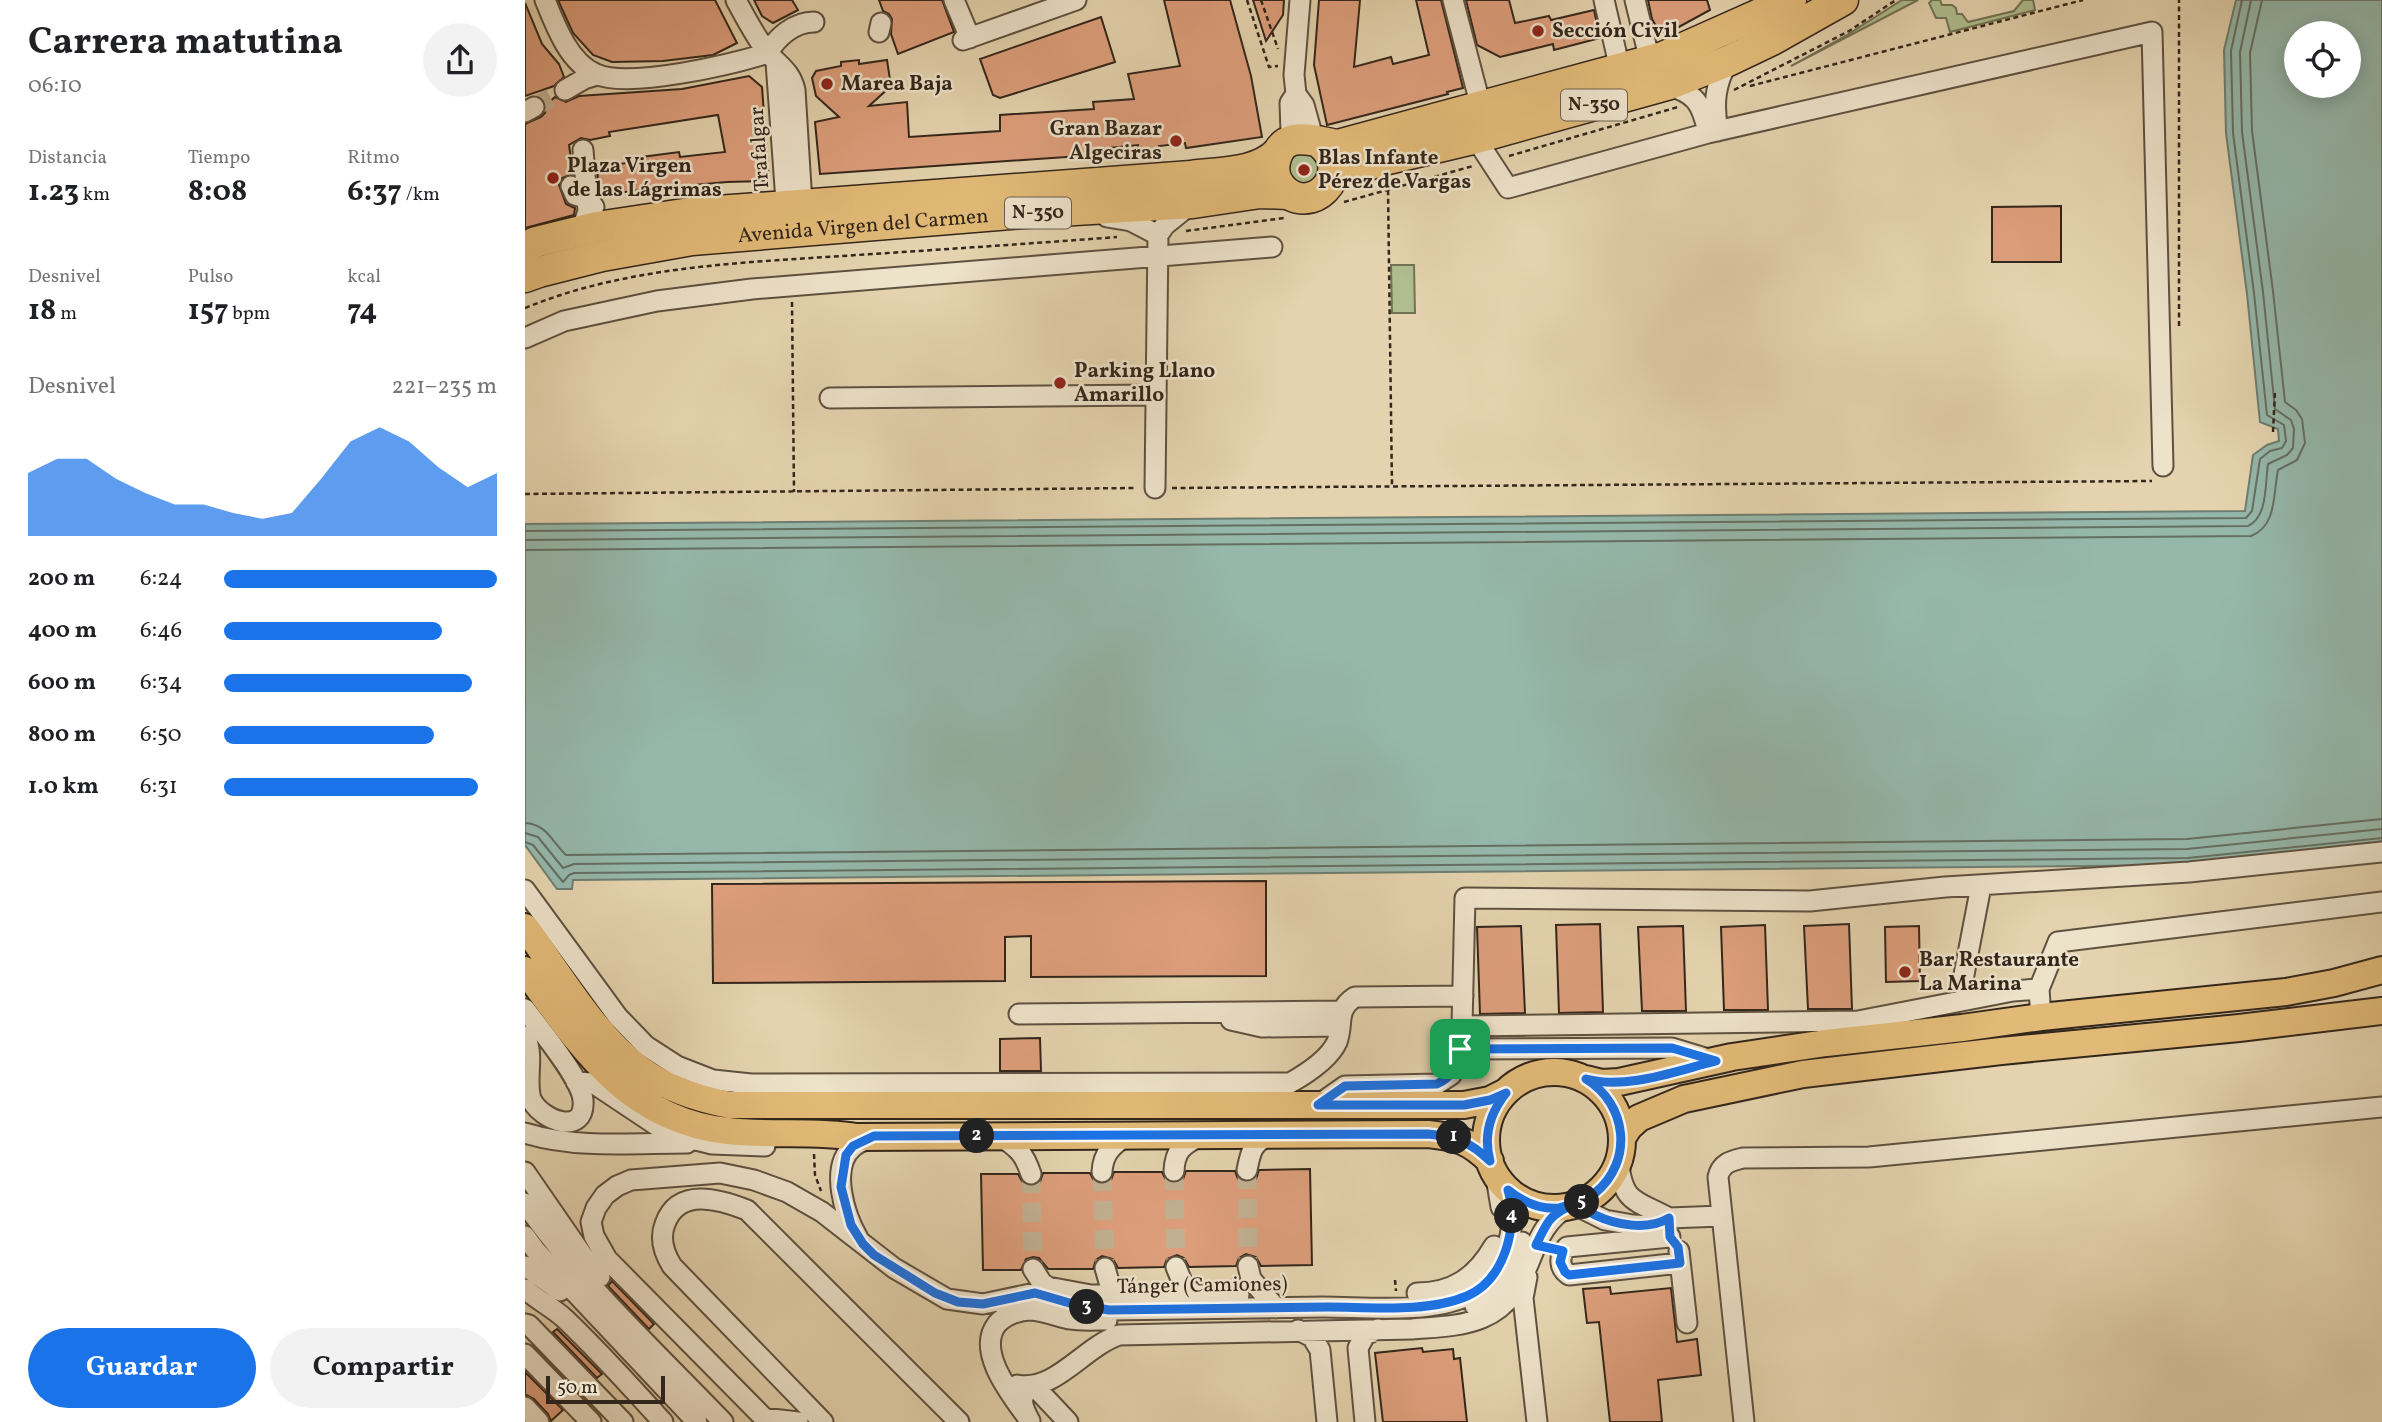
<!DOCTYPE html>
<html lang="es">
<meta charset="utf-8">
<style>
body{margin:0;font-family:Vollkorn,serif;background:#f2f2f2;color:#202124;height:100vh;display:flex;flex-direction:column;font-size:26px;white-space:nowrap}
*{box-sizing:border-box;margin:0}
p{font-size:23px;color:#757577}
.icon{flex:none;width:38px;height:38px;fill:none;stroke:currentColor;stroke-width:2;stroke-linecap:round;stroke-linejoin:round}
.map{position:relative;flex:1;overflow:hidden}
.drawer{display:flex;flex-direction:column;background:#fff;width:525px}
.drawer>*{flex:none}
.controls{position:absolute;left:1759px;top:21px;display:grid;gap:14px}
.controls a{display:grid;place-items:center;width:77px;height:77px;border-radius:50%;background:#fff;box-shadow:0 4px 18px #0003;font-size:35px}
.scale{position:absolute;left:21px;bottom:18px;width:119px;box-sizing:border-box;padding-left:7px;border:4px solid #33261b;border-top:0;font-size:19px;line-height:24px;white-space:nowrap;color:#33261b;-webkit-text-stroke:5px #ede2ca;paint-order:stroke}
.pin{position:absolute;display:grid;place-items:center;width:60px;height:60px;color:#fff;margin:-30px;border-radius:14px;box-shadow:0 4px 10px #0006}
.km{position:absolute;width:35px;height:35px;margin:-18px;border-radius:50%;background:#222;color:#fff;font-size:19px;line-height:35px;text-align:center}
.round{display:grid;place-items:center;flex:none;width:74px;height:74px;border-radius:37px;background:#f2f2f2}
.headline{display:flex;align-items:center;justify-content:space-between;height:119px;padding:0 28px}
h1{font-size:38px;font-weight:700;line-height:52px}
.figures{display:grid;grid-template-columns:repeat(3,1fr);gap:10px;height:119px;padding:7px 28px}
.figures div{display:grid;align-content:center}
.figures b{font-size:30px;font-weight:700}
.figures small{font-size:19px;font-weight:400}
.figures p{font-size:19px}
.chart{height:196px;padding:14px 28px}
.chart p{display:flex;justify-content:space-between}
.chart svg{width:100%;height:126px;margin-top:7px;fill:#1a73e8;opacity:.7}
.button{display:flex;gap:14px;margin-top:auto;padding:14px 28px}
.button a{flex:1;height:80px;border-radius:42px;background:#1a73e8;color:#fff;font-size:28px;font-weight:700;line-height:80px;text-align:center}
.button a+a{background:#f2f2f2;color:#202124}
ul{padding:0 28px;list-style:none;font-size:23px}
li{display:grid;grid-template-columns:112px 84px 1fr;align-items:center;height:52px}
li i{height:18px;border-radius:9px;background:#1a73e8}
main{display:flex;flex:1;min-height:0}
.map>svg:first-child{display:block}
.green{fill:#afbe8f;stroke:#717255;stroke-width:2}
.water{fill:#95b8ab;stroke:#6e7e71;stroke-width:2;fill-rule:evenodd}
.lines{fill:none;stroke-linecap:round;stroke-linejoin:round}
.shore{stroke:#646f63;stroke-width:2}
.building{fill:#dd9e7b;stroke:#33261b;stroke-width:2}
.minor-tunnel{stroke:#c1b091;stroke-width:19;stroke-dasharray:19 10;stroke-linecap:butt}
.minor-casing{stroke:#5f5140;stroke-width:23}
.major-casing{stroke:#33261b;stroke-width:30}
.highway-casing{stroke:#33261b;stroke-width:33}
.path{stroke:#33261b;stroke-width:2.5;stroke-dasharray:5 3.5;stroke-linecap:butt}
.minor{stroke:#ede2ca;stroke-width:19}
.major{stroke:#e2ba77;stroke-width:26}
.highway{stroke:#e2ba77;stroke-width:30}
.route-casing{stroke:#fff;stroke-width:14}
.route{stroke:#1a73e8;stroke-width:9}
.poi-dot{fill:#8f2418;stroke:#ede2ca;stroke-width:2.5}
.labels{text-anchor:middle;dominant-baseline:central;stroke-width:5;stroke-linejoin:round;paint-order:stroke}
.shield{fill:#ede2ca;stroke:#6b5e50;stroke-width:2}
.shield-label{font-size:19px;font-weight:bold;fill:#33261b}
.poi-label{font-size:21px;font-weight:bold;fill:#33261b;stroke:#ede2ca;text-anchor:start}
.street-label{font-size:21px;fill:#33261b;stroke:#ede2ca}
</style>
<main>
<section class="drawer">
<div class="headline"><div><h1>Carrera matutina</h1><p>06:10</p></div><a class="round"><svg class="icon" aria-label="share" viewBox="0 0 24 24"><path d="M12 15V3M7 8l5-5 5 5M5 13v7h14v-7"/></svg></a></div>
<div class="figures">
<div><p>Distancia</p><b>1.23<small> km</small></b></div>
<div><p>Tiempo</p><b>8:08</b></div>
<div><p>Ritmo</p><b>6:37<small> /km</small></b></div>
</div>
<div class="figures">
<div><p>Desnivel</p><b>18<small> m</small></b></div>
<div><p>Pulso</p><b>157<small> bpm</small></b></div>
<div><p>kcal</p><b>74</b></div>
</div>
<div class="chart"><p><span>Desnivel</span>221–235 m</p>
<svg viewBox="0 0 160 44" preserveAspectRatio="none"><path d="M0 44V22L10 17L20 17L30 24L40 29L50 33L60 33L70 36L80 38L90 36L100 24L110 11L120 6L130 11L140 20L150 27L160 22V44z"/></svg>
</div>
<ul>
<li><b>200 m</b>6:24<i style="width:100%"></i></li>
<li><b>400 m</b>6:46<i style="width:80%"></i></li>
<li><b>600 m</b>6:34<i style="width:91%"></i></li>
<li><b>800 m</b>6:50<i style="width:77%"></i></li>
<li><b>1.0 km</b>6:31<i style="width:93%"></i></li>
</ul>
<div class="button"><a>Guardar</a><a>Compartir</a></div>
</section>
<div class="map">
<svg width="1857" height="1422" viewBox="0 0 1857 1422">
<rect width="100%" height="100%" fill="#e4d3ae"/>
<filter id="stains"><feTurbulence type="fractalNoise" baseFrequency=".00286" numOctaves="4"/><feColorMatrix values="0 0 0 0 .2 0 0 0 0 .09 0 0 0 0 .02 0 0 0 .5 -.17"/></filter>
<radialGradient id="worn" r=".72"><stop offset=".6" stop-color="#630" stop-opacity="0"/><stop offset="1" stop-color="#630" stop-opacity=".3"/></radialGradient>
<!-- green -->
<path class="green" d="M1377 0H1393L1266 66 1322 35Z
M1407 0H1415L1417 5H1427L1431 8 1432 14H1437L1443 22 1489 11 1498 0H1508L1510 10 1425 32 1421 18H1411L1404 3Z
M763 169a16 16 0 1 1 32 0a16 16 0 1 1-32 0Z
M866 265H889L890 313H867Z"/>
<!-- water -->
<path class="water" d="M1711 0H1857V845L1663 865 48 880 47 889H32L0 845V524L1720 511 1728 455 1742 445 1754 441 1753 429 1735 422 1722 294 1701 133 1699 50ZM1771 33H1824V86H1771Z"/>
<g class="lines">
<!-- shore -->
<path class="shore" d="M0 531 1721 518 1727 511 1735 459 1745 451 1757 448 1761 441 1759 425 1742 415 1729 293 1708 133 1706 51 1717 0
M0 540 1723 526C1743 517 1740 483 1743 464L1762 455 1768 448 1769 429 1766 420 1750 409 1738 292 1717 132 1715 52 1726 0
M0 550 1726 536C1752 526 1748 494 1753 470L1772 460 1780 443 1777 419 1771 410 1760 402 1748 291 1727 131 1725 53 1737 0
M0 823C22 824 27 842 41 855L1662 839 1857 819
M0 833 13 837 38 868 49 864 1662 849 1857 829
M0 842 8 845 38 882 44 875 49 873 1663 858 1857 838"/>
</g>
<!-- building -->
<path class="building" d="M33 0H190L212 43 188 55 138 61 87 62 68 55 48 33Z
M229 0H267L273 10 248 23 237 16Z
M354 0H417L429 32 373 54 366 34 367 19 364 14 358 11Z
M639 0H705L726 76 737 137 661 148 660 143 634 146 635 149 613 151V145L584 148V154L295 174 290 122 314 117 291 96 287 78 291 71 316 66V62L334 60V64L362 60 366 86 344 106 382 102 384 137 475 131V115L569 109 568 102 609 99 603 74 655 66Z
M728 0H759L758 15 741 41Z
M794 0H835L829 67 866 57 868 64 904 55 891 0H916L938 88 922 92 923 94 802 125 789 65Z
M941 0H984L990 23 1024 16 1026 20 1069 10 1075 38 1029 50 1028 44 975 57 952 45Z
M1123 0H1182L1185 10 1152 28 1135 33 1127 19Z
M0 3 17 44 34 64 39 77 29 86 0 96Z
M576 17 590 62 475 98 468 95 455 59Z
M224 76 237 87 244 181 202 182 113 190 76 196 74 193 72 167 109 162V158L154 152 155 157 200 152 193 115 84 132 85 136 65 140 56 138 44 145 48 174 37 178 34 185 41 204 50 208 49 215 0 228V124L16 117 20 113 21 105 30 97 41 102 54 96 157 89Z
M1536 206V262H1467V207Z
M741 881V976L506 977V936L480 937V981L188 983 187 884Z
M1075 924 1078 1012 1034 1013 1031 925Z
M1324 924 1327 1009H1283L1279 926Z
M1240 925 1243 1010H1199L1196 927Z
M996 926 1000 1013 955 1014 952 927Z
M1158 926 1161 1011H1117L1113 927Z
M1394 926 1395 981 1361 982 1360 927Z
M515 1038 516 1071H475V1039Z
M785 1169 787 1265 736 1266 731 1257 721 1254 714 1258 711 1266 664 1267 659 1258 652 1255 642 1259 639 1267 593 1268 588 1259 577 1256 571 1260 568 1269H523L514 1258 508 1257 501 1259 496 1270H458L456 1174H493L498 1183 505 1186 515 1182 518 1173H565L569 1181 576 1184 586 1180 589 1172H637L641 1180 648 1183 658 1179 661 1171H710L713 1179 720 1182 731 1179 734 1170Z
M87 1281 129 1324 124 1329 83 1286Z
M1085 1287 1086 1294 1146 1288 1152 1342 1172 1339 1176 1375 1133 1380 1137 1422H1085L1074 1322 1062 1323 1058 1289Z
M32 1329 77 1374 72 1378 28 1332Z
M897 1348 898 1352 928 1349 929 1359 935 1358 942 1422H858L850 1353Z
M0 1372 38 1410 26 1421 23 1414 9 1399 0 1394Z"/>
<g class="lines">
<!-- minor-tunnel -->
<path class="minor-tunnel" d="M9 107 40 90
M722 1170 723 1266
M649 1171 651 1267
M577 1172 580 1268
M506 1174 508 1269"/>
<!-- minor casing -->
<g class="minor-casing">
<path id="minor" d="M20 0C30 25 44 63 71 74 104 89 208 64 243 53
M211 0C220 17 229 34 240 49 252 65 265 69 270 90L277 204
M429 0 445 38
M775 0 769 75 771 94 779 105 786 130 792 141
M928 0 956 107
M1079 0 1095 69
M1110 0 1125 61
M354 32 356 23
M438 40 551 0
M243 53C252 37 269 22 289 22
M251 62 262 215
M1140 85C1170 92 1177 103 1183 133
M40 90 59 79 72 75
M0 112 9 107
M1193 131C1188 104 1190 84 1203 61
M944 140 955 145 983 188 1183 133 1627 32 1638 466
M758 146 766 131 765 103 771 94
M46 186 50 195 63 199 69 207
M582 217 606 221 633 235 640 225 666 204
M47 233 59 223 63 211 58 150
M0 338 39 321 132 301 227 289 747 247
M305 398 631 395
M630 488 633 235
M0 890 93 1017 121 1046 152 1066 188 1080 226 1084 765 1083C781 1074 804 1059 812 1042 819 1023 810 1010 830 997L938 996
M1437 985 1456 886
M1514 989 1533 942 1857 902
M0 1009C14 1028 56 1078 58 1100 61 1137 16 1121 6 1099 0 1079 10 1056 0 1036
M494 1014 816 1011
M706 1020 737 1027 814 1026
M937 1026 1333 1021 1488 991 1514 989 1516 1017
M935 1049 1147 1048 1190 1061
M51 1082 68 1083 131 1125 159 1137 187 1144 240 1146
M793 1105 820 1086 912 1084 926 1075 934 1060 937 1026 940 898 1285 901 1420 887 1664 872 1857 852
M0 1133C52 1149 109 1143 162 1143
M475 1136C493 1148 499 1153 506 1174
M1093 1159C1098 1204 1109 1199 1144 1218
M722 1170C726 1150 727 1143 747 1134
M649 1171C650 1148 659 1145 678 1134
M970 1171 976 1207
M0 1172 65 1266 75 1277
M577 1172C578 1153 587 1145 603 1135
M0 1203C56 1283 130 1351 198 1422
M1050 1205 1080 1220 1108 1225 1131 1226 1144 1218 1197 1216
M0 1236 11 1251 172 1422
M1145 1237 1042 1247C1033 1257 1034 1268 1044 1275L1155 1263
M333 1238C320 1216 304 1167 328 1147 333 1142 342 1140 349 1137
M1154 1251 1162 1323
M0 1266 35 1291
M723 1266 726 1279 751 1308
M651 1267 658 1284 669 1294
M580 1268 586 1289 592 1296
M508 1269 517 1283 523 1287 566 1295H714
M1002 1277 998 1298 1012 1422
M0 1289C12 1300 27 1307 39 1318 74 1351 106 1387 138 1422
M892 1293C928 1293 951 1277 969 1246
M950 1306C976 1292 988 1270 997 1242
M0 1324 4 1325 98 1422
M773 1330 787 1337 795 1350 802 1422
M0 1354 66 1422
M492 1385C531 1392 557 1348 594 1335L887 1329C910 1327 935 1327 957 1318 1013 1295 997 1230 1045 1206
M504 1387C493 1398 498 1408 505 1421 488 1397 450 1352 472 1324 480 1315 494 1310 506 1310 519 1311 531 1316 544 1319 556 1321 569 1320 582 1320
M510 1387 543 1422
M0 1407 14 1422
M238 1418 273 1422
M243 1422 82 1259 69 1236 66 1222 71 1208 80 1195 92 1186 106 1180 195 1173 229 1180 262 1192 297 1212 369 1268 422 1299 458 1304 510 1293 565 1308 584 1310C655 1309 727 1308 798 1307 841 1307 902 1314 942 1296 979 1280 995 1227 983 1190
M298 1422 147 1266C139 1253 134 1239 140 1224 153 1187 194 1199 222 1210L434 1422
M840 1422 833 1348 840 1335 853 1329
M1219 1422 1193 1177C1196 1163 1206 1161 1218 1158L1344 1157 1857 1107"/>
</g>
<!-- major casing -->
<g class="major-casing">
<path id="major" d="M0 927C33 972 70 1036 115 1069 142 1089 173 1099 205 1105H939L965 1100 981 1092
M0 970C55 1045 102 1120 203 1131 246 1136 289 1130 331 1137L903 1134C932 1137 945 1141 965 1161
M961 1140a68 68 0 1 1 136 0a68 68 0 1 1-136 0Z
M1061 1079 1077 1083 1094 1082 1207 1057 1301 1043 1437 1028 1516 1017 1761 992 1809 983 1857 970
M1097 1138 1104 1127 1114 1118 1159 1099 1278 1074 1476 1051 1714 1028 1857 1011"/>
</g>
<!-- highway casing -->
<g class="highway-casing">
<g id="highway">
<path d="M795 143C832 174 784 220 756 187 750 180 748 171 750 162 757 127 790 142 813 145L1138 57 1266 0"/>
<path d="M807 177 855 161 944 140 1145 84 1203 61 1247 40 1318 0"/>
<path d="M0 247 11 242 72 227 165 213 666 176C695 172 732 174 753 152"/>
<path id="s1" d="M0 277 14 272 77 256 167 240 499 213 668 203 735 193 763 194"/>
</g>
</g>
<!-- path -->
<path class="path" d="M722 0 744 67 753 66
M736 0 753 49
M1225 86 1558 0
M1209 90 1324 31 1371 0
M984 156 1153 107
M861 182 863 189 867 487
M819 202 948 166
M661 231 759 218
M267 302 269 492
M0 308C100 267 210 263 317 256 409 250 500 244 592 237
M1654 326V0
M1748 432 1750 392
M647 488 1627 481
M0 494 612 488
M289 1154 290 1175 296 1191
M870 1280 871 1291"/>
<!-- minor -->
<use href="#minor" class="minor"/>
<!-- major -->
<use href="#major" class="major"/>
<!-- highway -->
<use href="#highway" class="highway"/>
</g>
<g class="lines">
<!-- route casing -->
<g class="route-casing">
<path id="route" d="M935 1049C933 1066 927 1077 912 1084L820 1086 793 1105H939L965 1100 981 1093C965 1113 958 1135 965 1161 944 1141 932 1137 903 1134L349 1136 328 1146 321 1155 316 1187 326 1225 338 1244 349 1255 410 1293 433 1302 458 1304 510 1293 548 1304 584 1310C657 1309 730 1308 803 1307 845 1307 903 1313 942 1296 979 1280 994 1227 983 1190 998 1202 1014 1210 1034 1208 1039 1207 1046 1204 1050 1205 1056 1205 1064 1212 1070 1215 1091 1225 1123 1231 1144 1218L1145 1237 1153 1247 1155 1263 1044 1275 1040 1272 1035 1262 1038 1251 1011 1245C1015 1237 1019 1228 1024 1221 1035 1206 1056 1205 1070 1193 1109 1161 1102 1104 1061 1079 1102 1090 1150 1071 1191 1061L1147 1048 935 1049"/>
</g>
<!-- route -->
<use href="#route" class="route"/>
</g>
<!-- markers -->
<g class="poi-dot">
<circle cx="1013" cy="31" r="7"/>
<circle cx="302" cy="84" r="7"/>
<circle cx="651" cy="141" r="7"/>
<circle cx="779" cy="170" r="7"/>
<circle cx="28" cy="178" r="7"/>
<circle cx="535" cy="383" r="7"/>
<circle cx="1380" cy="972" r="7"/>
</g>
<g class="labels">
<!-- shield labels -->
<g class="shield">
<rect x="1036" y="89.5" width="66" height="31" rx="5"/>
<rect x="480" y="197.5" width="66" height="31" rx="5"/>
</g>
<g class="shield-label">
<text x="1069" y="105">N-350</text>
<text x="513" y="213">N-350</text>
</g>
<!-- poi labels -->
<g class="poi-label">
<text x="1027" y="31">Sección Civil</text>
<text x="316" y="84">Marea Baja</text>
<text x="637" y="129" text-anchor="end">Gran Bazar<tspan x="637" dy="24">Algeciras</tspan></text>
<text x="793" y="158">Blas Infante<tspan x="793" dy="24">Pérez de Vargas</tspan></text>
<text x="42" y="166">Plaza Virgen<tspan x="42" dy="24">de las Lágrimas</tspan></text>
<text x="549" y="371">Parking Llano<tspan x="549" dy="24">Amarillo</tspan></text>
<text x="1394" y="960">Bar Restaurante<tspan x="1394" dy="24">La Marina</tspan></text>
</g>
<!-- street labels -->
<g class="street-label">
<text transform="translate(235 149) rotate(-94)">Trafalgar</text>
<text stroke="none"><textPath href="#s1" startOffset="343">Avenida Virgen del Carmen</textPath></text>
<text transform="translate(677 1286) rotate(-1)">Tánger (Camiones)</text>
</g>
</g>
<rect width="100%" height="100%" filter="url(#stains)"/>
<rect width="100%" height="100%" fill="url(#worn)"/>
</svg>
<div class="controls">
<a><svg class="icon" aria-label="locate" viewBox="0 0 24 24"><circle cx="12" cy="12" r="6"/><path d="M12 2v4M12 18v4M2 12h4M18 12h4"/></svg></a>
</div>
<div class="scale">50 m</div>
<div class="pin" style="left:935px;top:1049px;background:#1e9e55"><svg class="icon" aria-label="arrive" viewBox="0 0 24 24"><path d="M6 21V4h12l-3 4 3 4H6"/></svg></div>
<b class="km" style="left:929px;top:1137px">1</b>
<b class="km" style="left:452px;top:1136px">2</b>
<b class="km" style="left:562px;top:1307px">3</b>
<b class="km" style="left:987px;top:1216px">4</b>
<b class="km" style="left:1057px;top:1202px">5</b>
</div>
</main>
